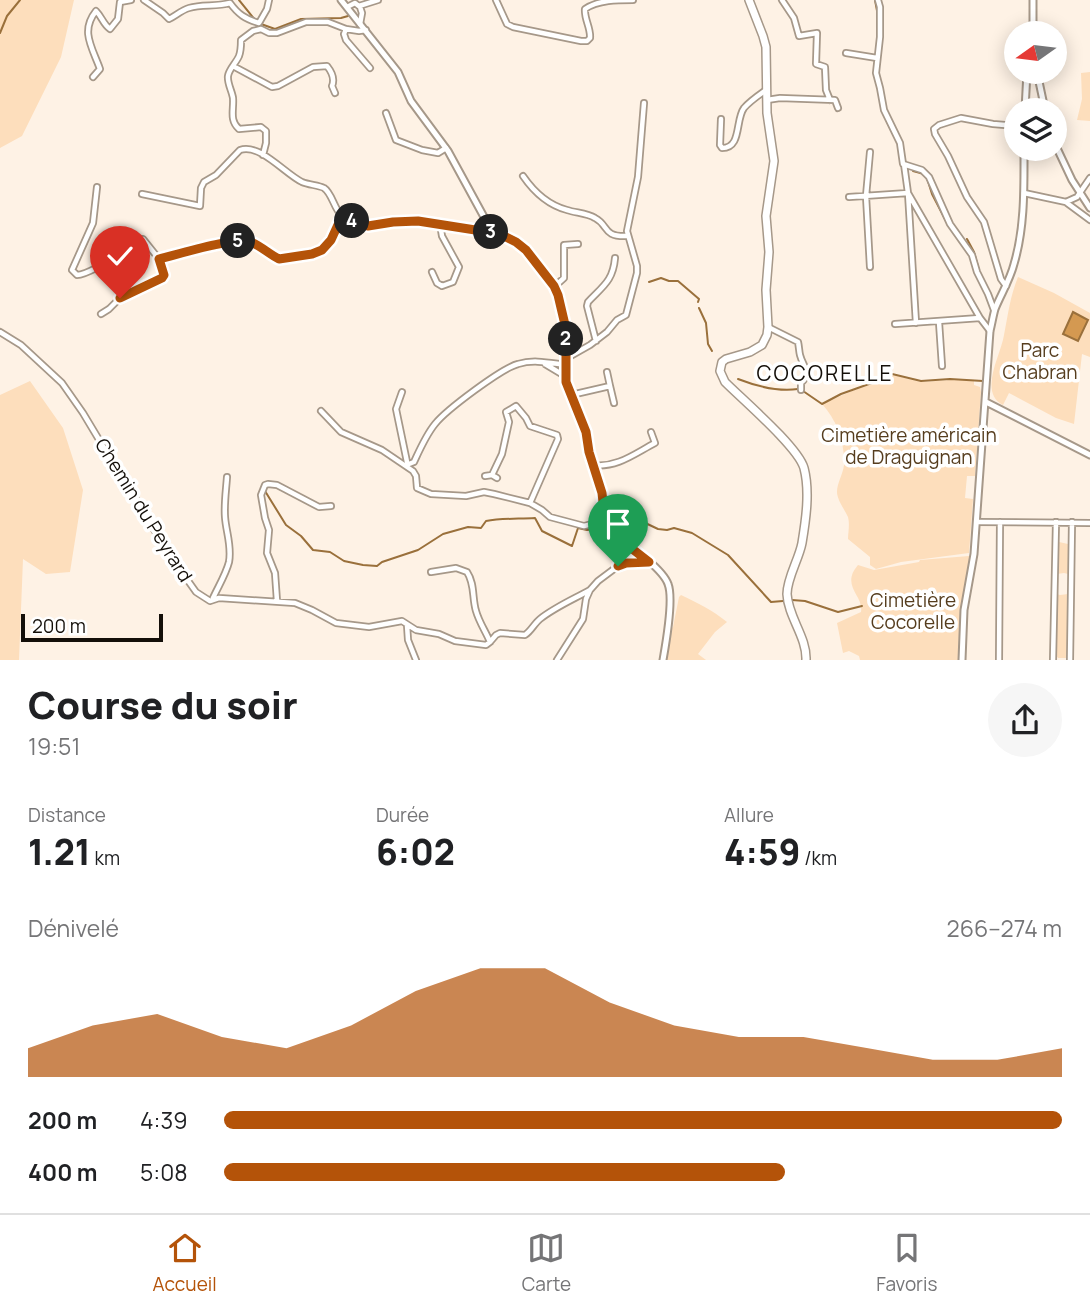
<!DOCTYPE html>
<html lang="fr">
<meta charset="utf-8">
<style>
body{margin:0;font-family:Manrope,sans-serif;background:#f6f6f6;color:#202124;height:100vh;display:flex;flex-direction:column;font-size:26px;white-space:nowrap}
*{box-sizing:border-box;margin:0}
p{font-size:23px;color:#757577}
.icon{flex:none;width:38px;height:38px;fill:none;stroke:currentColor;stroke-width:2;stroke-linecap:round;stroke-linejoin:round}
.map{position:relative;height:660px;overflow:hidden}
.side{display:flex;flex-direction:column;background:#fff;flex:1}
.side>*{flex:none}
.needle{width:46px;rotate:256deg}
.fabs{position:absolute;left:1004px;top:21px;display:grid;gap:14px}
.fabs a{display:grid;place-items:center;width:63px;height:63px;border-radius:50%;background:#fff;box-shadow:0 4px 18px #0003;font-size:35px}
.scale{position:absolute;left:21px;bottom:18px;width:142px;box-sizing:border-box;padding-left:7px;border:4px solid #140f09;border-top:0;font-size:19px;line-height:24px;white-space:nowrap;color:#140f09;-webkit-text-stroke:5px #fff;paint-order:stroke}
.pin{position:absolute;display:grid;place-items:center;width:60px;height:60px;color:#fff;margin:-72px -30px;border-radius:50% 50% 50% 0;rotate:-45deg;box-shadow:0 0 7px #0007}
.pin .icon{rotate:45deg}
.km{position:absolute;width:35px;height:35px;margin:-18px;border-radius:50%;background:#222;color:#fff;font-size:19px;line-height:35px;text-align:center}
.round{display:grid;place-items:center;flex:none;width:74px;height:74px;border-radius:37px;background:#f6f6f6}
.overview{display:flex;align-items:center;justify-content:space-between;height:119px;padding:0 28px}
h1{font-size:38px;font-weight:800;line-height:52px}
.metrics{display:grid;grid-template-columns:repeat(3,1fr);gap:10px;height:119px;padding:7px 28px}
.metrics div{display:grid;align-content:center}
.metrics b{font-size:35px;font-weight:800}
.metrics small{font-size:19px;font-weight:400}
.metrics p{font-size:19px}
.chart{height:196px;padding:14px 28px}
.chart p{display:flex;justify-content:space-between}
.chart svg{width:100%;height:126px;margin-top:7px;fill:#b45309;opacity:.7}
ul{padding:0 28px;list-style:none;font-size:23px}
li{display:grid;grid-template-columns:112px 84px 1fr;align-items:center;height:52px}
li i{height:18px;border-radius:9px;background:#b45309}
.dock{display:flex;justify-content:space-around;align-items:center;height:98px;border-top:2px solid #e0e0e0;background:#fff;font-size:19px;color:#757577}
.dock a{display:grid;justify-items:center;gap:4px}
.dock .selected{color:#b45309}
.map>svg:first-child{display:block}
.green{fill:#fddebc}
.water{fill:#d49951;stroke:#9a703b;stroke-width:2}
.lines{fill:none;stroke-linecap:round;stroke-linejoin:round}
.stream{stroke:#9a703b;stroke-width:2}
.minor-casing{stroke:#a69889;stroke-width:8}
.tertiary-casing{stroke:#a69889;stroke-width:9}
.primary-casing{stroke:#a69889;stroke-width:10}
.minor{stroke:#fff;stroke-width:4.5}
.tertiary{stroke:#fff;stroke-width:5}
.primary{stroke:#fff;stroke-width:7}
.route-casing{stroke:#fff;stroke-width:14}
.route{stroke:#b45309;stroke-width:9}
.labels{text-anchor:middle;dominant-baseline:central;stroke-width:7;stroke-linejoin:round;paint-order:stroke}
.park-label{font-size:19px;fill:#563d1e;stroke:#fff}
.street-label{font-size:19px;fill:#140f09;stroke:#fff}
.neighbourhood-label{font-size:21px;letter-spacing:2px;fill:#140f09;stroke:#fff}
</style>
<div class="map">
<svg width="1090" height="660" viewBox="0 0 1090 660">
<rect width="100%" height="100%" fill="#fef2e5"/>
<!-- green -->
<path class="green" d="M0 0H74L61 57 22 136 0 148Z
M1090 72V121L1077 120 1082 99 1081 73Z
M1018 277 1054 293 1090 313V357L1082 354 1074 424 1056 418 1009 393 1003 405C978 392 1001 355 1004 335 1008 314 1010 297 1018 277Z
M889 374 921 382 951 380H971L974 381V385L980 387 981 392 975 476H967L965 498 973 499 969 553 901 562 876 569 870 565V557L848 539C848 533 850 524 848 517 845 510 837 500 837 492 837 483 843 474 844 465 845 443 837 420 822 404L852 391 884 380Z
M30 381 63 428 83 490 70 572 46 574 23 559 19 660H0V395Z
M1059 542 1068 544V574L1064 573 1057 574Z
M969 556 970 564 961 612 960 660H860L859 656 849 651 843 653 837 623 861 612C864 595 840 586 858 565L874 570 919 562 920 560Z
M1057 594 1060 595 1068 594 1067 656 1066 658H1058L1056 655Z
M681 595C698 603 712 610 727 622L715 632 698 654 706 660H667L670 630 673 627 679 597Z"/>
<!-- water -->
<path class="water" d="M1073 312 1088 320 1078 341 1063 334Z"/>
<g class="lines">
<!-- stream -->
<path class="stream" d="M239 0 256 21
M875 0 878 16
M261 24 275 29 301 19 341 18 348 16
M0 33 7 16 20 0
M913 171 924 174 927 178 932 194 947 223
M967 239 974 252 980 274
M649 282 661 278 669 281H678L699 299 698 302
M699 308 706 323 708 344 712 351
M738 379C756 386 778 392 798 389
M803 391 822 404 841 394 883 379 888 373 921 381 950 379 983 381
M265 491 286 525 301 536 313 550 330 552 344 561 363 565 377 566 382 562 418 550 443 534 468 527 481 528 486 521C502 518 518 519 535 518L542 531 572 546 578 528 587 530 602 528
M607 522V510L639 520 658 529 667 530 674 528 692 533 728 555 771 602 783 601
M792 600 805 601 838 612 862 606"/>
<!-- minor casing -->
<g class="minor-casing">
<path id="minor" d="M144 0 163 13 169 19C175 16 182 10 189 8 202 4 216 7 230 3 238 14 245 19 259 23L267 9 269 0
M496 0 507 24 513 27 581 41H587L590 38C591 28 584 19 585 9 598 0 618 0 633 0
M782 0 794 18 799 36 817 33 816 64 825 67 826 90 830 100
M878 0 880 7V37L876 73 880 88 884 110 900 143 903 164 922 170 929 177 950 224 972 255 977 272 988 294 994 310
M359 6 378 0
M347 7 355 3 360 7 362 13 360 24
M366 30 359 31 346 29 344 34 346 40 370 68
M846 53 877 58
M233 66 272 87 278 86 313 67 327 66C331 71 335 79 332 86L335 93
M93 77 100 69C92 47 80 31 96 11 102 17 103 24 110 29L118 19 120 2 131 0
M767 100 780 98 835 100 838 108
M386 113 396 140 422 150 438 153 446 148
M721 119 720 145 722 148C742 148 735 120 744 108 750 101 759 95 766 90
M263 155 266 143V131L261 127 239 129C229 120 234 110 233 98 232 91 227 83 228 76 229 69 236 63 239 56 241 51 241 46 241 40L253 31 261 29 269 33H277L306 22H328L346 29
M904 164 908 193 980 318
M523 176C534 192 548 205 567 210 576 213 587 213 595 218 609 225 602 237 627 236
M97 187 93 223 72 270 77 275C86 275 109 261 118 255 127 249 132 241 143 239L159 259 238 241 253 243 279 259C286 259 291 257 297 256 332 249 327 247 342 216L368 226 393 221H418L488 232 494 231
M1024 193 1066 202 1077 197 1090 178
M142 194 200 206 201 188 204 182 216 175 240 150C260 143 285 174 302 182 309 185 318 185 324 188 332 193 334 209 342 216
M849 197 908 193 916 323
M1067 203 1090 220
M870 267 866 196 870 152
M432 272 437 283 442 286 453 282 459 267 442 236 440 224
M1006 286 1001 279 984 222 967 197 948 156 935 134 934 129 939 125 961 118 993 124 1017 126
M554 287 564 278V245L578 244
M101 314 109 309 120 298 162 278 164 275 159 259
M939 322 942 366
M895 324 980 318 990 331
M768 327 798 342C799 346 799 351 800 355 803 367 812 372 801 383V390
M0 332 21 345 62 383 83 413 125 483 139 503 164 547 196 592 210 601 219 598 295 603 312 610 336 623 369 627 402 621 416 630 439 634 455 641 486 645 490 642 496 635 500 633 525 635C531 631 534 624 540 619 555 607 574 599 590 590
M596 341 587 306 588 302C603 286 613 281 615 258
M567 358 590 345 607 332 617 320 626 315 637 273V266L627 231 638 177 644 103
M545 364 565 376
M607 372 610 386
M402 392 396 409 407 462 409 464 414 462C420 449 426 435 435 424 446 410 502 368 518 364 534 359 550 363 566 365
M571 395 610 386 614 403
M321 411 341 432 382 450 413 471 416 476 417 488 431 494 466 496 484 492 494 494 530 503 542 510 550 517 584 526 603 521
M593 465C617 468 634 454 655 443L651 432
M492 475 502 454 509 422 506 412 516 406 526 418 530 426 557 435 558 439 530 503
M485 476 492 475 497 478
M977 522 1090 523
M431 572 456 568 467 572C475 584 472 598 476 611 479 622 486 632 490 642
M213 598C218 587 226 574 229 562 232 546 226 532 225 517 224 504 226 491 227 477
M277 601 275 573 267 553 269 530 265 518 261 495 265 485 268 484 277 485 319 507 331 506
M407 625 408 640 416 660
M557 660 583 619 586 599 590 590 598 581 618 566 626 563 649 562
M999 660 1000 522
M1053 660 1056 522
M1070 660 1072 522"/>
</g>
<!-- tertiary casing -->
<g class="tertiary-casing">
<path id="tertiary" d="M341 0 398 72 411 101 448 151 490 228 516 242 526 250 554 287 558 295 566 329V382L586 432 589 452 602 493 603 502V521L608 530C624 542 662 567 668 584 674 599 666 643 663 660
M1033 33V0
M1037 72 1045 110
M1025 110 1027 72
M1055 144 1072 180 1090 208
M986 402 1090 455
M962 660 964 610 974 554 990 331C992 323 993 316 995 309 1001 294 1010 280 1014 264 1025 227 1024 187 1024 149"/>
</g>
<!-- primary casing -->
<g class="primary-casing">
<path id="primary" d="M749 0 763 36 766 47 767 113 774 161 766 216 769 252 766 290 768 327 767 335 762 345 750 352 726 359 722 362 720 371 725 382C743 400 798 447 804 468 810 491 806 519 802 543 799 559 787 578 787 594 788 617 807 637 806 660"/>
</g>
<!-- minor -->
<use href="#minor" class="minor"/>
<!-- tertiary -->
<use href="#tertiary" class="tertiary"/>
<!-- primary -->
<use href="#primary" class="primary"/>
</g>
<g class="lines">
<!-- route casing -->
<g class="route-casing">
<path id="route" d="M120 298 162 278 164 275 159 259C179 254 233 237 251 242 261 246 269 254 279 259L312 254 322 250 331 240 342 216 368 226 393 222 418 221 488 232 494 231 516 242 526 250 554 286 558 295 566 329V382L586 432 589 452 602 493 603 502V521L608 530 649 562 626 563 618 566"/>
</g>
<!-- route -->
<use href="#route" class="route"/>
</g>
<g class="labels">
<!-- park labels -->
<g class="park-label">
<text x="1040" y="350">Parc<tspan x="1040" dy="22">Chabran</tspan></text>
<text x="909" y="435">Cimetière américain<tspan x="909" dy="22">de Draguignan</tspan></text>
<text x="913" y="600">Cimetière<tspan x="913" dy="22">Cocorelle</tspan></text>
</g>
<!-- street labels -->
<g class="street-label">
<text transform="translate(144 510) rotate(58)">Chemin du Peyrard</text>
</g>
<!-- neighbourhood labels -->
<g class="neighbourhood-label">
<text x="825" y="373">COCORELLE</text>
</g>
</g>
</svg>
<div class="fabs">
<a><svg class="needle" viewBox="-14 -14 28 28"><path d="M0-13l5 13h-10z" fill="#e53935"/><path d="M0 13l5-13h-10z" fill="#757577"/></svg></a>
<a><svg class="icon" aria-label="layers" viewBox="0 0 24 24"><path d="M12 4l9 5-9 5-9-5zM3 14l9 5 9-5"/></svg></a>
</div>
<div class="scale">200 m</div>
<div class="pin" style="left:618px;top:566px;background:#1e9e55"><svg class="icon" aria-label="arrive" viewBox="0 0 24 24"><path d="M6 21V4h12l-3 4 3 4H6"/></svg></div>
<div class="pin" style="left:120px;top:298px;background:#d93025"><svg class="icon" aria-label="check" viewBox="0 0 24 24"><path d="M5 12l5 5 9-10"/></svg></div>
<b class="km" style="left:566px;top:339px">2</b>
<b class="km" style="left:491px;top:232px">3</b>
<b class="km" style="left:352px;top:221px">4</b>
<b class="km" style="left:238px;top:241px">5</b>
</div>
<section class="side">
<div class="overview"><div><h1>Course du soir</h1><p>19:51</p></div><a class="round"><svg class="icon" aria-label="share" viewBox="0 0 24 24"><path d="M12 15V3M7 8l5-5 5 5M5 13v7h14v-7"/></svg></a></div>
<div class="metrics">
<div><p>Distance</p><b>1.21<small> km</small></b></div>
<div><p>Durée</p><b>6:02</b></div>
<div><p>Allure</p><b>4:59<small> /km</small></b></div>
</div>
<div class="chart"><p><span>Dénivelé</span>266–274 m</p>
<svg viewBox="0 0 160 44" preserveAspectRatio="none"><path d="M0 44V34L10 26L20 22L30 30L40 34L50 26L60 14L70 6L80 6L90 18L100 26L110 30L120 30L130 34L140 38L150 38L160 34V44z"/></svg>
</div>
<ul>
<li><b>200 m</b>4:39<i style="width:100%"></i></li>
<li><b>400 m</b>5:08<i style="width:67%"></i></li>
</ul>
</section>
<nav class="dock">
<a class="selected"><svg class="icon" aria-label="home" viewBox="0 0 24 24"><path d="M3 11l9-7 9 7M6 9v11h12V9"/></svg>Accueil</a>
<a><svg class="icon" aria-label="map" viewBox="0 0 24 24"><path d="M3 6l6-2 6 2 6-2v14l-6 2-6-2-6 2zM9 4v14M15 6v14"/></svg>Carte</a>
<a><svg class="icon" aria-label="saved" viewBox="0 0 24 24"><path d="M7 4h10v16l-5-4-5 4z"/></svg>Favoris</a>
</nav>
